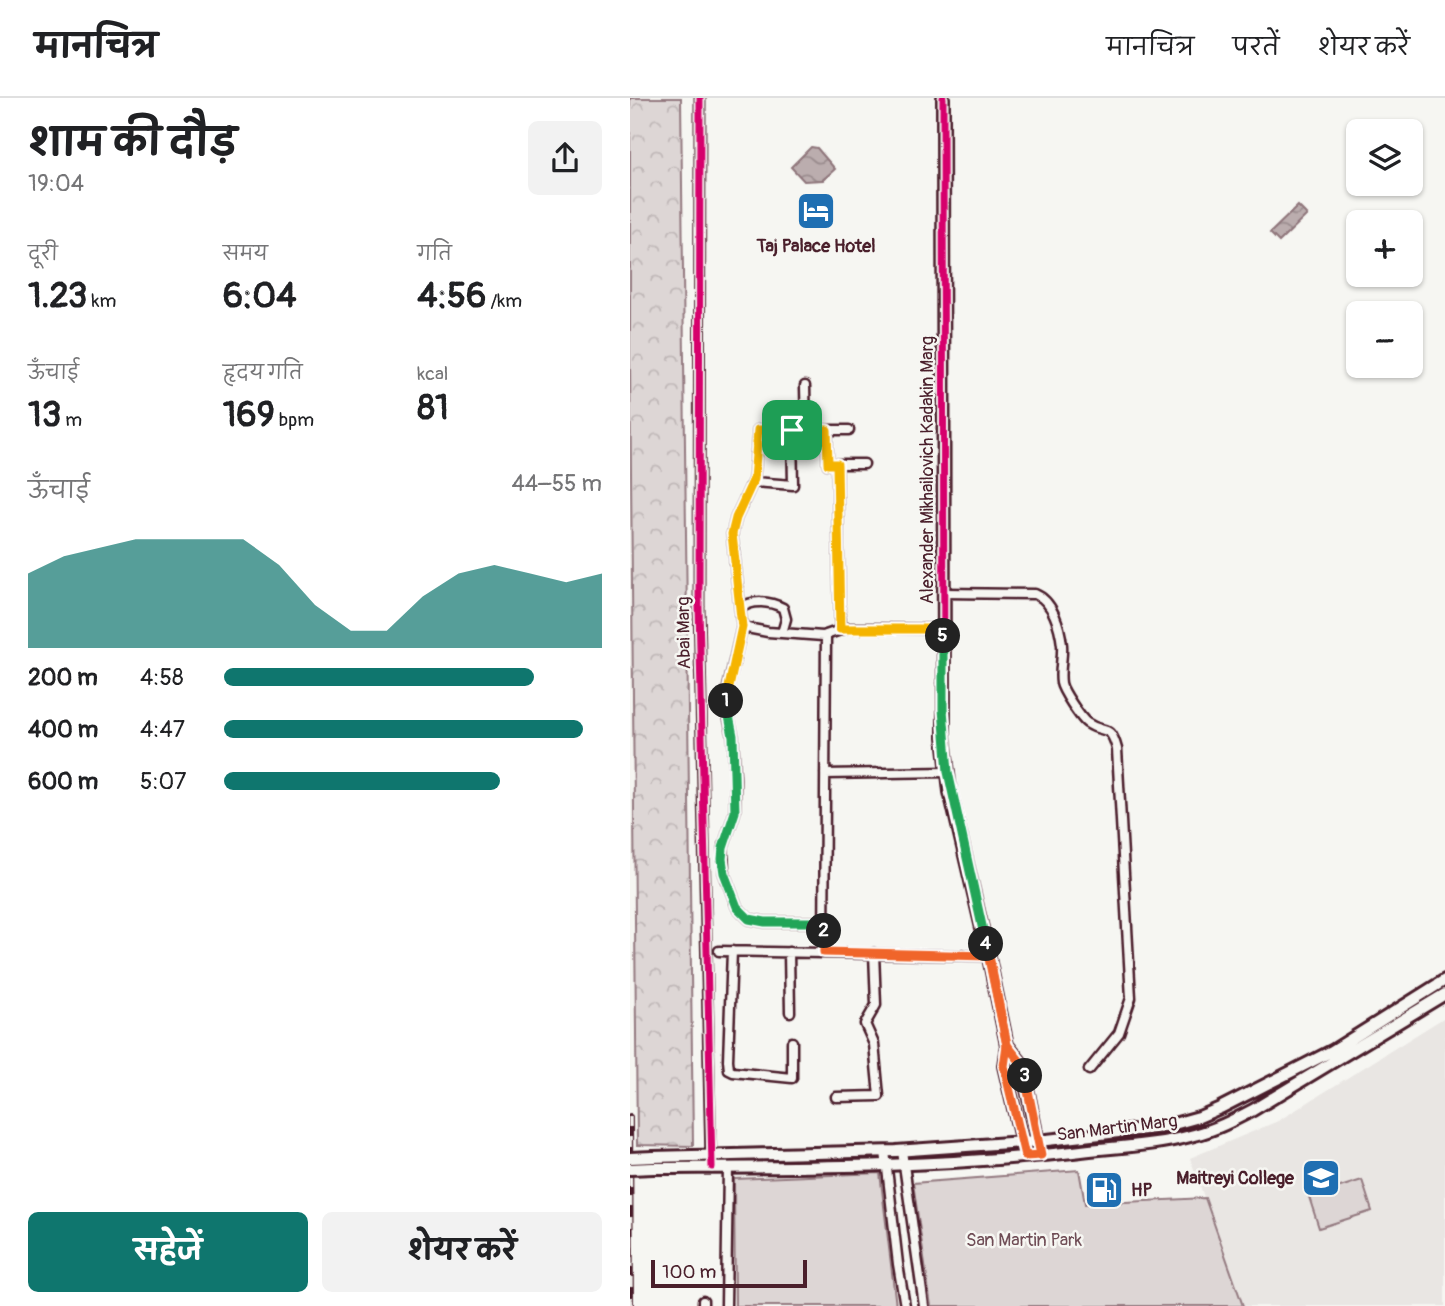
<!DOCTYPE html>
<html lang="hi">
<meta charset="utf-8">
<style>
body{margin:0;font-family:Pangolin,"Playpen Sans Deva",sans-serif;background:#f2f2f2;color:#202124;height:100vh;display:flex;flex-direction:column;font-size:26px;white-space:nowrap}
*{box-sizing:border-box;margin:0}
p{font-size:23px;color:#757577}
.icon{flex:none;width:38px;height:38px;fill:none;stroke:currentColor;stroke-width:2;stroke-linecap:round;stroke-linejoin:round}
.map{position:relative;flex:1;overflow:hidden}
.panel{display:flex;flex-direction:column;background:#fff;width:630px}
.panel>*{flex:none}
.buttons{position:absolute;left:716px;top:21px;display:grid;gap:14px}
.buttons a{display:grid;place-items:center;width:77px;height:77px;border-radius:10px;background:#fff;box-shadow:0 2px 5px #0004;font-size:35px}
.scale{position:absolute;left:21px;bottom:18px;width:156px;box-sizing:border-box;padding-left:7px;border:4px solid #4a1f2b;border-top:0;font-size:19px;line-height:24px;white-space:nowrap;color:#4a1f2b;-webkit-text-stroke:5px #f6f6f2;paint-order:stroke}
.pin{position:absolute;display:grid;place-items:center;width:60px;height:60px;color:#fff;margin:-30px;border-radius:14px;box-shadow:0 4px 10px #0006}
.km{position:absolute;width:35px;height:35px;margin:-18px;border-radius:50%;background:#222;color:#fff;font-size:19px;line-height:35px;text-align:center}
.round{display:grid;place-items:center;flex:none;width:74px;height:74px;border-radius:10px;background:#f2f2f2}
.head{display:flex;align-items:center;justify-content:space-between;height:119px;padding:0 28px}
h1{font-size:38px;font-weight:700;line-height:52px}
.metrics{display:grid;grid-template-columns:repeat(3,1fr);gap:10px;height:119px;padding:7px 28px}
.metrics div{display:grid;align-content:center}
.metrics b{font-size:35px;font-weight:700}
.metrics small{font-size:19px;font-weight:400}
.metrics p{font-size:19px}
.chart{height:196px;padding:14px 28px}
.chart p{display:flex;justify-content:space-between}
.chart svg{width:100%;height:126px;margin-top:7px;fill:#0f766e;opacity:.7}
.button{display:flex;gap:14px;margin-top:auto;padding:14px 28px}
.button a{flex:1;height:80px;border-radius:10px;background:#0f766e;color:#fff;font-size:28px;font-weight:700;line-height:80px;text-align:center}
.button a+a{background:#f2f2f2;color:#202124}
ul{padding:0 28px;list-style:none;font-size:23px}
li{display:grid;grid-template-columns:112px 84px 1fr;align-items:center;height:52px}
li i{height:18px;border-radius:9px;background:#0f766e}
header{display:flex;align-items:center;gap:42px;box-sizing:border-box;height:98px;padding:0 35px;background:#fff;border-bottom:2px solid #e0e0e0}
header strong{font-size:33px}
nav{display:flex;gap:38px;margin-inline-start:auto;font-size:24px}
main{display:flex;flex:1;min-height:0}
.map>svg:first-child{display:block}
.built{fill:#e9e6e3}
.green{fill:#ddd6d5;stroke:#947a80;stroke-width:2}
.forest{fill:url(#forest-crowns);stroke:#947a80;stroke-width:2}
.water{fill:url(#water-waves);stroke:#8e747a;stroke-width:2}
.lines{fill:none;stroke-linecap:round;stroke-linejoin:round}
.minor-casing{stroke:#4a1f2b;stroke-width:13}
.tertiary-casing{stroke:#4a1f2b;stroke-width:16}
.minor{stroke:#f6f6f2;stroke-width:8}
.tertiary{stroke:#f6f6f2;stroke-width:10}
.rail-casing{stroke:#4a1f2b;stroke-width:6}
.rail{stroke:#f6f6f2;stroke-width:3.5;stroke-dasharray:10;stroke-linecap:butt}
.tertiary-bridge-casing{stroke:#4a1f2b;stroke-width:16;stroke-linecap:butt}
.tertiary-bridge{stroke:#f6f6f2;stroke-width:10}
.cycleway-casing{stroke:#f6f6f2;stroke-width:11}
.cycleway{stroke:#d6006c;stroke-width:7}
.split-1-casing{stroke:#fff;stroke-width:14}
.split-2-casing{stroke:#fff;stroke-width:14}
.split-3-casing{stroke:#fff;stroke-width:14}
.split-4-casing{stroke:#fff;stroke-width:14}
.split-5-casing{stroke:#fff;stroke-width:14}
.split-6-casing{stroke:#fff;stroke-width:14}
.split-1{stroke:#f5b400;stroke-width:9}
.split-2{stroke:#22a559;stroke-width:9}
.split-3{stroke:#f0652b;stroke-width:9}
.split-4{stroke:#f0652b;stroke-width:9}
.split-5{stroke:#22a559;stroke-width:9}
.split-6{stroke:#f5b400;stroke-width:9}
.labels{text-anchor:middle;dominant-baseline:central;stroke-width:5;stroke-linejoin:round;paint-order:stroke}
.poi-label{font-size:18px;font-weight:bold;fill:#4a1f2b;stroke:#f6f6f2}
.street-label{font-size:18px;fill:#4a1f2b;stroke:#f6f6f2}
.park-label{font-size:18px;fill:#6f4d56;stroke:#f6f6f2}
</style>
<header>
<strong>मानचित्र</strong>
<nav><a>मानचित्र</a><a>परतें</a><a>शेयर करें</a></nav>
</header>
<main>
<section class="panel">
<div class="head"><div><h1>शाम की दौड़</h1><p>19:04</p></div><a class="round"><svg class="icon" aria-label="share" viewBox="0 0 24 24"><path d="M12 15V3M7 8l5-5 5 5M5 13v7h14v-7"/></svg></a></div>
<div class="metrics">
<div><p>दूरी</p><b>1.23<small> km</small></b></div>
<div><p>समय</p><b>6:04</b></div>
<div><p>गति</p><b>4:56<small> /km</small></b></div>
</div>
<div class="metrics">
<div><p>ऊँचाई</p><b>13<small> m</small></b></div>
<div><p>हृदय गति</p><b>169<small> bpm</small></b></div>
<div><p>kcal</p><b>81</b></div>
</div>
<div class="chart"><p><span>ऊँचाई</span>44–55 m</p>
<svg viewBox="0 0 160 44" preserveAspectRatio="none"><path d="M0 44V18L10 12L20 9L30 6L40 6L50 6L60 6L70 15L80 29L90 38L100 38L110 26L120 18L130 15L140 18L150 21L160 18V44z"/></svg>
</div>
<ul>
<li><b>200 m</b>4:58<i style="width:82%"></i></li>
<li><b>400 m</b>4:47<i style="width:95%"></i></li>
<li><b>600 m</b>5:07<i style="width:73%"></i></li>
</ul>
<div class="button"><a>सहेजें</a><a>शेयर करें</a></div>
</section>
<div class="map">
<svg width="815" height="1208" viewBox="0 0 815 1208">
<defs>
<pattern id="forest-crowns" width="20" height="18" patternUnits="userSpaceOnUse" patternTransform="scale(1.75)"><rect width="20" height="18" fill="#ddd6d5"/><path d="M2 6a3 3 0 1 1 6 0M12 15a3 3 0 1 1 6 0" fill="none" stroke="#bfb7b7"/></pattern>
<pattern id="water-waves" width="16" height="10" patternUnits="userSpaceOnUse" patternTransform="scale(1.75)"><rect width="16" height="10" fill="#bbadae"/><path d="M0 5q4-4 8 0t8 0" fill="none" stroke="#9a8c8e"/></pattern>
</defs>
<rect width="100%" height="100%" fill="#f6f6f2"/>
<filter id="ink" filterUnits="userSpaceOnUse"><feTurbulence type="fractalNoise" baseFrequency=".0143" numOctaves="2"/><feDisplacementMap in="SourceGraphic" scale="14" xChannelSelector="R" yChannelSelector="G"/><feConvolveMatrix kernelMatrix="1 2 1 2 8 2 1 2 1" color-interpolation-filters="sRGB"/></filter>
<g filter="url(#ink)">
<!-- built -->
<path class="built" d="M815 919V1208H613L560 1060 648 1023Z"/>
<!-- green -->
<path class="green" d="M449 1072 455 1106 575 1100 613 1208H301L283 1085Z
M250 1075 266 1208H105L104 1081Z
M732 1082 742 1113 689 1130 679 1099Z"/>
<!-- forest -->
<path class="forest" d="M0 0H51L63 1048 7 1047 0 262Z"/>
<!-- water -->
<path class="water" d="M181 49 187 50 205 71 193 82 174 83 161 69Z
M668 108 677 117 649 144 640 135Z"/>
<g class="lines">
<!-- minor casing -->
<g class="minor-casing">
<path id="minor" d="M70 0 69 509 81 1063
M175 288 176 332
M197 332H219
M207 366 210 531
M234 366H198L197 332H128L124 381 106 420 102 436 112 529 138 534 193 538 216 530 313 531
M123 384 163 387 162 332
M314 495 405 496C423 503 430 529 432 547 433 559 429 572 431 585 432 592 451 621 457 625 474 637 480 624 487 651L501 900 489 935 459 972
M110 511C122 501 140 503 153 510L156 521 152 535
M112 529 96 599 98 617 103 638 105 681V714L93 750 94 775 107 809 119 821 135 824H194
M195 676 318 674
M89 853 359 858
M102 853 98 962 99 972 103 974 162 980V944
M159 854 160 914
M194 854 196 537
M206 999 249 998 244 946 235 926 246 907 244 855
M255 1053 268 1166 275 1208
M272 1053 294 1208
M73 1203V1208
M96 1208 98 1069"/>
</g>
<!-- tertiary casing -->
<g class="tertiary-casing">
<path id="tertiary" d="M313 0 314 639 320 694 359 860 377 947 374 968 395 1058
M377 947 392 966 409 1049
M23 1059 266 1053 408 1043 533 1029 569 1019 590 1010 702 953 815 882
M23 1070C164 1069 303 1070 443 1054 483 1049 525 1048 564 1037 585 1032 604 1022 623 1012L815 896"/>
</g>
<!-- minor -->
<use href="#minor" class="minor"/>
<!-- tertiary -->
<use href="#tertiary" class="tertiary"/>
<!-- rail casing -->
<g class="rail-casing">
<path id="rail" d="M0 1019 1 1208"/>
</g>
<!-- rail -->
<use href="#rail" class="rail"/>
<!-- tertiary-bridge casing -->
<g class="tertiary-bridge-casing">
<path id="tertiary-bridge" d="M0 1060 23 1059
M0 1071 23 1070"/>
</g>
<!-- tertiary-bridge -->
<use href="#tertiary-bridge" class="tertiary-bridge"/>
<!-- cycleway casing -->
<g class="cycleway-casing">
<path id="cycleway" d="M70 0 69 509 82 1069
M313 0 314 639 320 694 359 860 377 947 374 968 395 1058"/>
</g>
<!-- cycleway -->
<use href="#cycleway" class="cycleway"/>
</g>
</g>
<g class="lines" filter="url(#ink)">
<!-- split-1 casing -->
<g class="split-1-casing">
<path id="split-1" d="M96 603 112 529 102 436 106 420 124 381 128 332H162"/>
</g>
<!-- split-2 casing -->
<g class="split-2-casing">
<path id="split-2" d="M96 603 103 638 105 714 93 750 92 761 94 775 107 809 119 821 135 824H194V833"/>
</g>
<!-- split-3 casing -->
<g class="split-3-casing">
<path id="split-3" d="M194 833V854L359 858 377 947 392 966 395 978"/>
</g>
<!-- split-4 casing -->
<g class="split-4-casing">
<path id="split-4" d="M356 846 377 947 374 968 395 1058 411 1057 395 978"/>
</g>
<!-- split-5 casing -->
<g class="split-5-casing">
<path id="split-5" d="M313 538V611L318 674 356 846"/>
</g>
<!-- split-6 casing -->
<g class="split-6-casing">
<path id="split-6" d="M162 332H197L198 366H207L210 531H313V538"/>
</g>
<!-- split-1 -->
<use href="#split-1" class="split-1"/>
<!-- split-2 -->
<use href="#split-2" class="split-2"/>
<!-- split-3 -->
<use href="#split-3" class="split-3"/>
<!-- split-4 -->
<use href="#split-4" class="split-4"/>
<!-- split-5 -->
<use href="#split-5" class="split-5"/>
<!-- split-6 -->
<use href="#split-6" class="split-6"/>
</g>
<!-- icons -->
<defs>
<g id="hotel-square" transform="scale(2.0125)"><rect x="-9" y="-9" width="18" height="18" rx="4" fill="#1f6fb2" stroke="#f6f6f2"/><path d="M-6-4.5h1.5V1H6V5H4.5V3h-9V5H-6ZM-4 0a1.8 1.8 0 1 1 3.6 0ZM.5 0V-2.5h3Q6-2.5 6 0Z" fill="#fff"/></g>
<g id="university-square" transform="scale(2.0125)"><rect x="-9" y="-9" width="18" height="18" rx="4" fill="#1f6fb2" stroke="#f6f6f2"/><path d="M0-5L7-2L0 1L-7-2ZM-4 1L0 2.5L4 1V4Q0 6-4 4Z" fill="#fff"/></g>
<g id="fuel-square" transform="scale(2.0125)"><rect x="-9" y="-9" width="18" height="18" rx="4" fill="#1f6fb2" stroke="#f6f6f2"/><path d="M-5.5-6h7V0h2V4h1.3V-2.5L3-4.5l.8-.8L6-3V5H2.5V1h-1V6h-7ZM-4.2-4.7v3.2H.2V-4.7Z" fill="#fff"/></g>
</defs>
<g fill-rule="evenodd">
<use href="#hotel-square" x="186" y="113"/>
<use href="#university-square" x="691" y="1080"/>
<use href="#fuel-square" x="474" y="1092"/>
</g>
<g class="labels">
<!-- poi labels -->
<g class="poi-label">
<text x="186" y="148">Taj Palace Hotel</text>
<text x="664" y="1080" text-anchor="end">Maitreyi College</text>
<text x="501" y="1092" text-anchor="start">HP</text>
</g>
<!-- street labels -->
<g class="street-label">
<text transform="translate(297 372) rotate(-90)">Alexander Mikhailovich Kadakin Marg</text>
<text transform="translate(54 535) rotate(-91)">Abai Marg</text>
<text transform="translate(487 1030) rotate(-7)">San Martin Marg</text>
</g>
<!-- park labels -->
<g class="park-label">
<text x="394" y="1142">San Martin Park</text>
</g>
</g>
</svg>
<div class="buttons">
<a><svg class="icon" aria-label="layers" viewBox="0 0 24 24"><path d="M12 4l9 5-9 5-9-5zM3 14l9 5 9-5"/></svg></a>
<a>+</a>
<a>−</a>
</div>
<div class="scale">100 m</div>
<div class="pin" style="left:162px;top:332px;background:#1e9e55"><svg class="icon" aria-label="arrive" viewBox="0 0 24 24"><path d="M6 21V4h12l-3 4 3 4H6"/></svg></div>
<b class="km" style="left:96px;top:603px">1</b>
<b class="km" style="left:194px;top:833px">2</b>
<b class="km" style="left:395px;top:978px">3</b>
<b class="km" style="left:356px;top:846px">4</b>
<b class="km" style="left:313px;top:538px">5</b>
</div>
</main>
